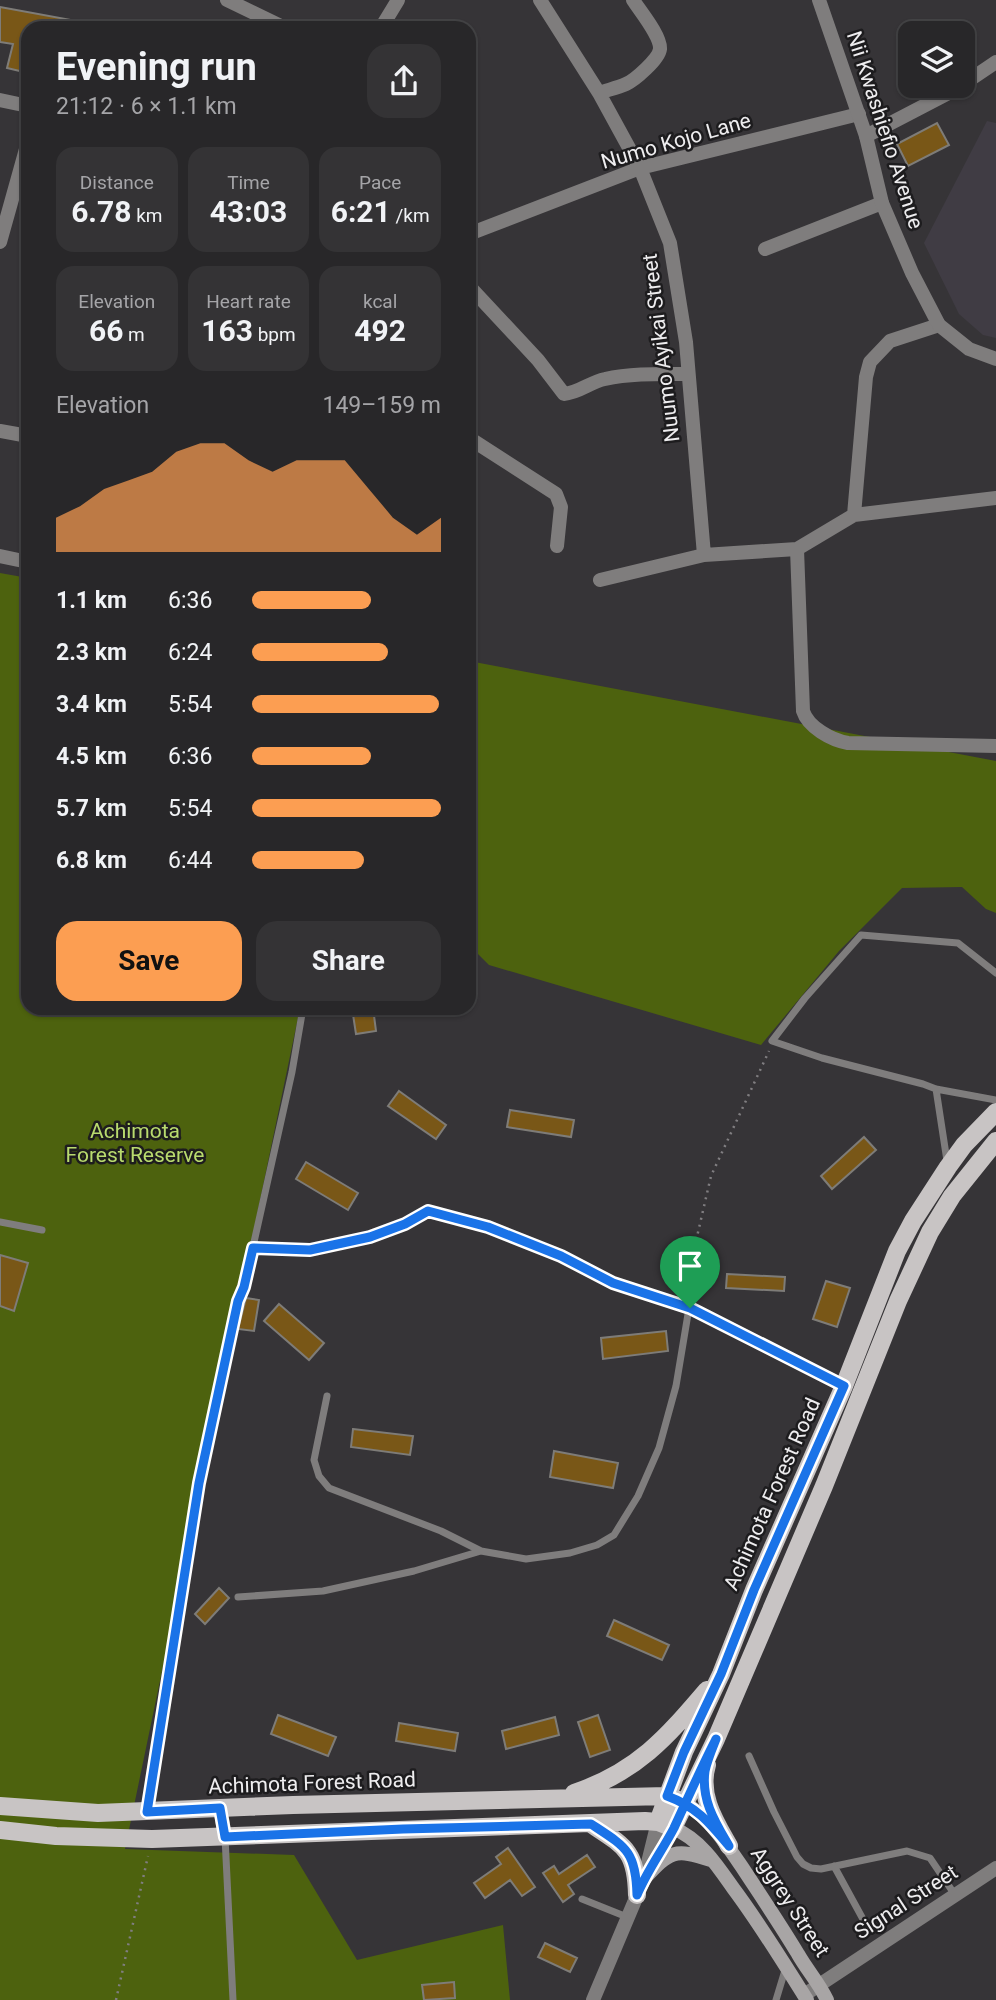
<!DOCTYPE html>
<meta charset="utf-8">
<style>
body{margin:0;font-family:Roboto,sans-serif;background:#343335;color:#f1f3f6;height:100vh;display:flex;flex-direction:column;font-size:26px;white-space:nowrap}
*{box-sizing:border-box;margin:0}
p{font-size:23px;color:#a5a5a8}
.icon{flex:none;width:38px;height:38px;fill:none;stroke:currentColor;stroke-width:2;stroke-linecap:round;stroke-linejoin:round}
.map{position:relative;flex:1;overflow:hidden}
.side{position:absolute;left:21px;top:21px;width:455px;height:994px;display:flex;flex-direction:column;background:#282729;border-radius:21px;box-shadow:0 2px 5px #0004,0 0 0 2px #444446}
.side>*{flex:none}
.fabs{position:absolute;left:898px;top:21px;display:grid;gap:14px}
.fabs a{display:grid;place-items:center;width:77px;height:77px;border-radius:14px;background:#282729;box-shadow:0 2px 5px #0004,0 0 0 2px #444446;font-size:35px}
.pin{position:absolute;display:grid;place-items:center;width:60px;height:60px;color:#fff;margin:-72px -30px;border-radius:50% 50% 50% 0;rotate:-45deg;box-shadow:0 0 7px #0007}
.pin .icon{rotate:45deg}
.round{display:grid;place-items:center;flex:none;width:74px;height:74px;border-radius:21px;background:#343335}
.summary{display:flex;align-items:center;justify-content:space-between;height:119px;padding:0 35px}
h1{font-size:38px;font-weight:700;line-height:52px}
.stats{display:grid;grid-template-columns:repeat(3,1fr);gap:10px;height:119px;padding:7px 35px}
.stats div{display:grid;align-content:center;border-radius:18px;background:#343335;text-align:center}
.stats b{font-size:30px;font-weight:700}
.stats small{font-size:19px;font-weight:400}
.stats p{font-size:19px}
.chart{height:196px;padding:14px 35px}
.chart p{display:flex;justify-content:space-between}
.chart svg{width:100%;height:126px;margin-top:7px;fill:#fc9e52;opacity:.7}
.cta{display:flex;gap:14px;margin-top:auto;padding:14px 35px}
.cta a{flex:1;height:80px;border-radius:21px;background:#fc9e52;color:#111;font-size:28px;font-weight:700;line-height:80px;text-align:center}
.cta a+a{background:#343335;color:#f1f3f6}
ul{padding:0 35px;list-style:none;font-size:23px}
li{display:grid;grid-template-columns:112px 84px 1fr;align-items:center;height:52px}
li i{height:18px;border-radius:9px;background:#fc9e52}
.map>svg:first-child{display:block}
.built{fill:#403c44}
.green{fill:#4d620e}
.building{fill:#795717;stroke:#7e7c78;stroke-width:2}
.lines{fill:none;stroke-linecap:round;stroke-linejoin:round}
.path{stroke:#807e81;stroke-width:2.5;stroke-dasharray:2 5;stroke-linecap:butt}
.service{stroke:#7f7d7d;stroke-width:7}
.minor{stroke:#7f7d7d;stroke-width:14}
.tertiary{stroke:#7f7d7d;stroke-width:14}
.secondary{stroke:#a8a5a5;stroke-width:14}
.primary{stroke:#c8c4c4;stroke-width:18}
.route-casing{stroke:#fff;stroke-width:14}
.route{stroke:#1a73e8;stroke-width:9}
.labels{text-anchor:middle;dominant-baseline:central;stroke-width:5;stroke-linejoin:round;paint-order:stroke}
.street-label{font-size:21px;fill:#eeedef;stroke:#1d1c1e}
.park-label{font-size:21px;fill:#b9db6e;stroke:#1d1c1e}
</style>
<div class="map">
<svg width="996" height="2000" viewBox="0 0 996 2000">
<rect width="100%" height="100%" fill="#363437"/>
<!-- built -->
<path class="built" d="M987 121 996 123V338L983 335 959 314 924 243Z"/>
<!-- green -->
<path class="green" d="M0 573 28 578V1008H300L125 1849 294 1855 357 1960 503 1925 510 2000H0Z
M469 661 996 761V913L986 909 962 887 902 888 839 951 761 1045 489 965 469 945Z"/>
<!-- building -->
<path class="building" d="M0 7 82 22V28H28V73L7 68 13 44 0 42Z
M937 123 949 145 908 166 897 144Z
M352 1008H373L376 1031 356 1034Z
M399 1091 446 1125 436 1139 388 1106Z
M510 1110 574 1120 571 1137 507 1127Z
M864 1137 876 1150 832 1189 821 1176Z
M306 1162 358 1193 348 1210 296 1179Z
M0 1255 28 1263 14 1311 0 1306Z
M727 1274 785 1277 784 1291 726 1288Z
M826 1281 850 1288 837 1327 813 1319Z
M246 1298 259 1300 254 1331 238 1329Z
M279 1304 324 1343 309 1360 264 1321Z
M666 1331 668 1351 603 1359 601 1338Z
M353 1429 413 1436 410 1455 351 1447Z
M554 1451 618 1463 613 1488 550 1477Z
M219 1588 229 1598 205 1624 195 1614Z
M614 1620 669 1645 662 1660 607 1636Z
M278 1715 336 1737 328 1756 271 1734Z
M598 1715 610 1750 590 1757 578 1722Z
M555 1717 559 1735 506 1749 502 1731Z
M399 1723 458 1733 455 1751 396 1741Z
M508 1848 535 1887 522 1896 510 1880 485 1898 474 1883 501 1864 496 1857Z
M587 1855 595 1867 568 1885 574 1894 563 1902 543 1873 554 1866 559 1874Z
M545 1943 577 1958 570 1972 538 1957Z
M454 1982 455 1998 424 2000 422 1985Z"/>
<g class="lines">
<!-- path -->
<path class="path" d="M691 1296 696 1241 711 1176 769 1051
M116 2000 148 1856"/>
<!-- service -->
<path class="service" d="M996 973 958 943 861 935 805 998 772 1041 822 1058 923 1084 936 1089 996 1100
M936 1089 947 1161
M0 1222 42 1230
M253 1248 310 1250 370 1237 405 1224 428 1211 488 1227 561 1256 613 1283 689 1308 843 1386
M327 1396 314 1460 319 1476 329 1488 441 1531 481 1551 526 1559 570 1553 597 1545 614 1535 638 1496 659 1448 676 1386 689 1308
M238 1597 323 1591 414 1571 481 1551
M749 1756 774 1812 797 1857 803 1864 811 1868 821 1869 907 1851 930 1858 955 1895
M147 1811 199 1483 238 1301 244 1287 292 1072 303 1008
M225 1837 233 2000
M834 1866 864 1921
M582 1899 627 1917
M776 2000 786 1967"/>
<!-- minor -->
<path class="minor" d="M227 0 285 28
M540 0 599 93 640 168 670 243 686 342 704 555
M381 28 398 0
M962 85 996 62
M469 86H470
M599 93C607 90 617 88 626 84 635 80 659 59 660 49 661 36 640 11 633 0
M0 100 28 106
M866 136 962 86
M469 234 640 168 859 114
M0 242 28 142
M765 249 882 203
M469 286 538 360 564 394C579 393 590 382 605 379 631 373 661 374 688 374
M0 431 28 436
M469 438 556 494 561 507 557 546
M854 515 866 377 870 362 890 341 939 325
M797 549 803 711C808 727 831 740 848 743L996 746
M0 556 28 562
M600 580 704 555 797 549 854 515 996 498
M220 1807 225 1837
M653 1863 673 1828
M804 1995 996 1868
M593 2000 644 1879 658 1822"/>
<!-- tertiary -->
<path class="tertiary" d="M819 0 866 136 882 203 912 273 939 325 969 349 996 359"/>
<!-- secondary -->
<path class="secondary" d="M684 1802C710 1819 725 1842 742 1867 761 1896 780 1924 798 1954 807 1970 819 1983 827 2000
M673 1828C700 1839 717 1865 733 1888 760 1924 783 1962 807 2000
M644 1879C670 1851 674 1848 711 1860"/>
<!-- primary -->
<path class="primary" d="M707 1765C698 1795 715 1821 729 1846
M574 1793C637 1772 666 1738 707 1690
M0 1806 98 1813 293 1805 667 1796 678 1800
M658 1822 684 1752 721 1674 754 1590 844 1386 897 1251 913 1221 948 1167 964 1145 996 1112
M591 1824C626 1847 636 1851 637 1895
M0 1830 56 1836 152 1839 645 1821 658 1822 673 1828 716 1739 824 1486 898 1301 930 1232 952 1196 996 1141"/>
</g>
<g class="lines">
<!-- route casing -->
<g class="route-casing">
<path id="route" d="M690 1308 613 1283 561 1256 488 1227 428 1211 405 1224 370 1237 310 1250 253 1248 244 1287 238 1301 199 1483 147 1812 220 1808 225 1837 403 1829 591 1824C626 1847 636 1851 637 1895 647 1871 662 1851 674 1828 688 1798 701 1768 716 1739 712 1749 707 1761 705 1771 701 1800 715 1822 729 1846 709 1822 697 1807 667 1796L684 1752 721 1674 754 1590 844 1386 690 1308"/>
</g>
<!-- route -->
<use href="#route" class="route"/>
</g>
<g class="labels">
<!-- street labels -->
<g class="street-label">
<text transform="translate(885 130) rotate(72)">Nii Kwashiefio Avenue</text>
<text transform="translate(676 141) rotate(-16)">Numo Kojo Lane</text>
<text transform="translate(661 348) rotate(-97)">Nuumo Ayikai Street</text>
<text transform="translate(772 1494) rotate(-66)">Achimota Forest Road</text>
<text transform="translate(312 1783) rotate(-2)">Achimota Forest Road</text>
<text transform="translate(790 1902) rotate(57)">Aggrey Street</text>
<text transform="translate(906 1902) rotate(-33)">Signal Street</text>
</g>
<!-- park labels -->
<g class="park-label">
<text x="135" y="1131">Achimota<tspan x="135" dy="24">Forest Reserve</tspan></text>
</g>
</g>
</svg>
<div class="fabs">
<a><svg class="icon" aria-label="layers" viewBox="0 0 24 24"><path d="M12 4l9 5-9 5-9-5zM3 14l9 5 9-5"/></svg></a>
</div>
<div class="pin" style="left:690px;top:1308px;background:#1e9e55"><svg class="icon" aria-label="arrive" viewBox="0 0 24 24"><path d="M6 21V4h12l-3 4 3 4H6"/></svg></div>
<section class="side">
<div class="summary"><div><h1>Evening run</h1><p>21:12 · 6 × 1.1 km</p></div><a class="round"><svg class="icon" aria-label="share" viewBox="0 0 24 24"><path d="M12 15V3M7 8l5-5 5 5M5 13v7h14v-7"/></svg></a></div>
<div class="stats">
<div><p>Distance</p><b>6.78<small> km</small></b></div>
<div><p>Time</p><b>43:03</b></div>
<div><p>Pace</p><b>6:21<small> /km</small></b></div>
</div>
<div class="stats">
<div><p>Elevation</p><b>66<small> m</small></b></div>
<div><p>Heart rate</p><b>163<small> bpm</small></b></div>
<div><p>kcal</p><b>492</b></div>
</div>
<div class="chart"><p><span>Elevation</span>149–159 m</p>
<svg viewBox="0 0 160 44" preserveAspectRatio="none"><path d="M0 44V32L10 28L20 22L30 19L40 16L50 9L60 6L70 6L80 12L90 16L100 12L110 12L120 12L130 22L140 32L150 38L160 32V44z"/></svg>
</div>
<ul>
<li><b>1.1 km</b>6:36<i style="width:63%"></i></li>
<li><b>2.3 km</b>6:24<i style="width:72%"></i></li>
<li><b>3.4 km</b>5:54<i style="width:99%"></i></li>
<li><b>4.5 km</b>6:36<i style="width:63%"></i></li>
<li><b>5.7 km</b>5:54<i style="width:100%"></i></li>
<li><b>6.8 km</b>6:44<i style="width:59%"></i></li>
</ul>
<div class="cta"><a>Save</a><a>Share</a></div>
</section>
</div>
